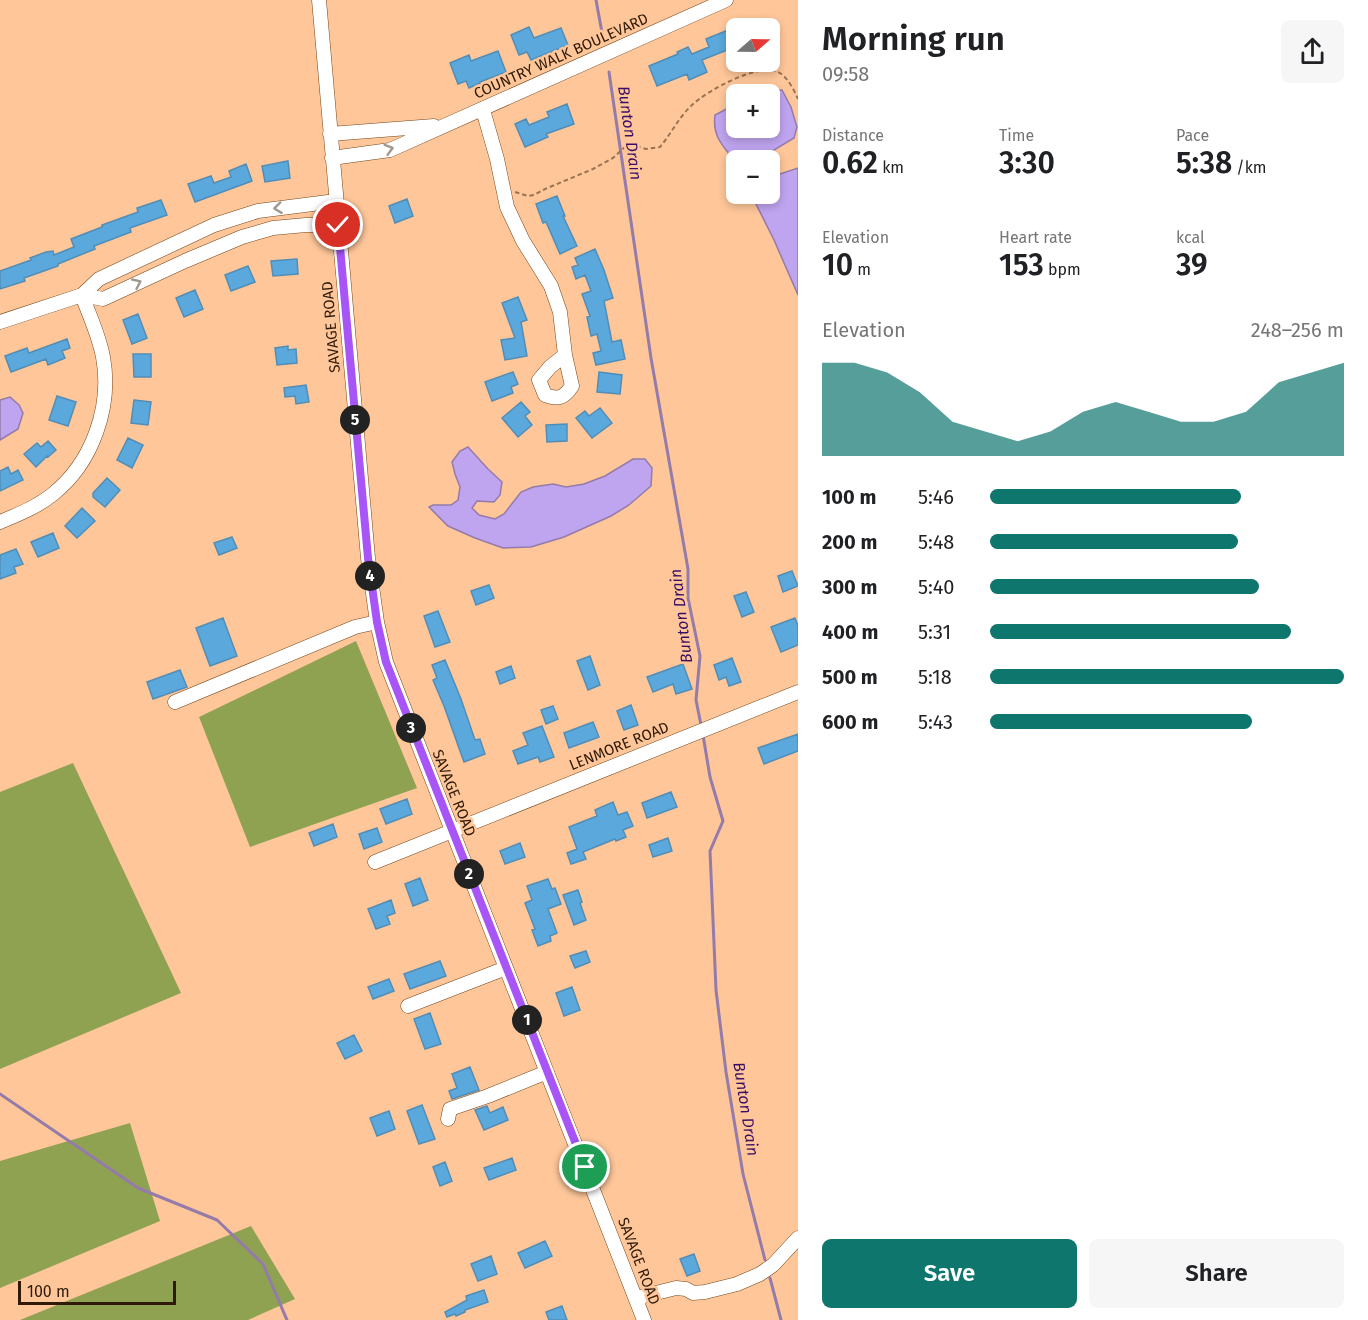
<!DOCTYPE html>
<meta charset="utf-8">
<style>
body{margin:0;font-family:"Fira Sans",sans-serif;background:#f6f6f6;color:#202124;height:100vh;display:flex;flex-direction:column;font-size:22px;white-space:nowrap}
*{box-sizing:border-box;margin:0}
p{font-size:20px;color:#757577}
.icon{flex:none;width:33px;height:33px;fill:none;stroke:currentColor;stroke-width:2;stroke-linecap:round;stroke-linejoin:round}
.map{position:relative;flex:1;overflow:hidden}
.sheet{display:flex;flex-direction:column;background:#fff;width:570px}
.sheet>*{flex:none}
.needle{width:39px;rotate:70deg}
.fabs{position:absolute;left:726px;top:18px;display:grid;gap:12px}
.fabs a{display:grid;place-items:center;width:54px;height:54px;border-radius:9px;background:#fff;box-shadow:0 3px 9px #0003;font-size:30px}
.scale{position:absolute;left:18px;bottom:15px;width:158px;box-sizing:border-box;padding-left:6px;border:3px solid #2f1a08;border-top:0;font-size:16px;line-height:21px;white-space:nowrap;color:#2f1a08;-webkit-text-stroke:4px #fec699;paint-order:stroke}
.pin{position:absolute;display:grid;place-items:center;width:51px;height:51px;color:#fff;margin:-26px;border:3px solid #fff;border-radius:50%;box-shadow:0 2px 6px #0007}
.km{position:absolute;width:30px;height:30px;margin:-15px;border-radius:50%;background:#222;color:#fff;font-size:16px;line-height:30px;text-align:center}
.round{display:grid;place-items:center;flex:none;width:63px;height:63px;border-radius:9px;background:#f6f6f6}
.summary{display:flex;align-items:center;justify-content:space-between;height:102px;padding:0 24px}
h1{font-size:33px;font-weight:600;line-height:45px}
.metrics{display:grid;grid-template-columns:repeat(3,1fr);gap:9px;height:102px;padding:6px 24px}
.metrics div{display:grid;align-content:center}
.metrics b{font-size:30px;font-weight:600}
.metrics small{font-size:16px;font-weight:400}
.metrics p{font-size:16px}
.chart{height:168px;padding:12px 24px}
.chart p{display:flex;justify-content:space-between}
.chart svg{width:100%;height:108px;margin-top:6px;fill:#0f766e;opacity:.7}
.primary-button{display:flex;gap:12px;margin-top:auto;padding:12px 24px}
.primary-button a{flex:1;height:69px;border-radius:9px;background:#0f766e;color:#fff;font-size:24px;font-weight:600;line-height:69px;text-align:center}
.primary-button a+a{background:#f6f6f6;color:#202124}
ul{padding:0 24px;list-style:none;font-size:20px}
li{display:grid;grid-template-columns:96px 72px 1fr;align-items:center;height:45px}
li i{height:15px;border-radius:8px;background:#0f766e}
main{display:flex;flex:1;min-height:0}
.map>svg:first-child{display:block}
.forest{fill:#8fa252}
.water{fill:#bfa4ef;stroke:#947baa;stroke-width:1.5}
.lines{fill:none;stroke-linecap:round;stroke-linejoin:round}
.stream{stroke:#947baa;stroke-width:3}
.building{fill:#5aa8dc;stroke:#528db6;stroke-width:1.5}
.minor-casing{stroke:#754619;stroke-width:15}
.path{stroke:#9a7353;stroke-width:2;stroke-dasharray:4.5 3;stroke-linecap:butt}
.minor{stroke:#fff;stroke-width:14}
.oneway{stroke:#a19890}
.route-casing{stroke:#fff;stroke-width:12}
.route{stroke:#a855f7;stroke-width:8}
.labels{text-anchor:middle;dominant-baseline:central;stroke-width:5;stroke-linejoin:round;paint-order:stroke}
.street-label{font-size:15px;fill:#2f1a08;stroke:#fec699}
.water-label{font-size:16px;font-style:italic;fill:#390d65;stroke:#fec699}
</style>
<main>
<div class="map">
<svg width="798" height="1320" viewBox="0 0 798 1320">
<rect width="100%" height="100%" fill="#fec699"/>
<!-- forest -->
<path class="forest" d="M356 641 417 788 250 847 199 717Z
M73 763 181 993 0 1069V792Z
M130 1123 160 1221 0 1288V1161Z
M251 1226 295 1299 248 1320H20Z"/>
<!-- water -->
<path class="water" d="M782 90 791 107 797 127 794 138 769 153 764 160H736V163C724 146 712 138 715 115L736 104V128H770V94H757L771 91Z
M798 168V295L774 240 751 194H770V176H774Z
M10 397 19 405 23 413 18 429 0 440V400Z
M468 447 488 469 502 482 500 495 494 502 477 501 472 508 479 515 495 519 504 514 521 492 533 487 553 484 566 487 584 484 605 476 633 459H645L652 468 651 486 629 505 611 516 564 537 531 547 503 548 475 538 448 526 429 507 433 505H451L458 500 460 487 455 474 452 462 460 451Z"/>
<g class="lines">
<!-- stream -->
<path class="stream" d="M596 0 603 38
M609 72 651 358 688 569V598L700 656 696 700 701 725
M703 735 710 777 723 821 710 851 716 990 726 1072 743 1174 765 1260
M0 1094 138 1188 217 1220 263 1264 287 1320
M770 1278 781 1320"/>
</g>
<!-- building -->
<path class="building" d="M753 20 757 28H736V50L728 53 727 50 702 60 707 72 689 80 687 74 657 86 649 66 678 54 677 52 688 47 692 54 709 47 706 39Z
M529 27 534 38 561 28 568 45 531 60 527 52 519 55 511 35Z
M498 51 506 72 480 82V83L469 88 466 81 458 84 450 63 469 55 471 61Z
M567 104 574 124 546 134 548 137 525 147 515 124 526 119 529 125 549 117 547 112Z
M288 161 290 178 265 182 262 166Z
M246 164 252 181 195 202 188 184 211 176 214 183 231 177 229 171Z
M557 196 565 216H563L577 246 560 254 546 222 543 223 536 204Z
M407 199 413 216 395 223 389 206Z
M161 200 167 215 130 228 131 232 94 246 95 249 58 264V266L24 278 25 281 0 289V271L31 260 30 258 46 252 53 251 54 255 74 247 71 239 102 227V225L138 212 137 208Z
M595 249 604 270 613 298 604 301 612 342 621 340 625 359 596 365 593 353 601 351 597 334 591 336 587 317 590 316 582 294 591 291 585 275 576 279 572 267 578 265 575 258Z
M297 259 298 274 273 276 271 261Z
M248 266 255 282 231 291 225 275Z
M195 290 203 309 184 317 176 298Z
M518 297 527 320 521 322 527 356 505 360 501 340 515 338 502 303Z
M138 314 147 338 132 344 123 320Z
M67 339 70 348 62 351 65 358 48 365 46 359 11 372 5 356 27 348 29 353Z
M288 346V350L296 349 297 363 277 365 275 348Z
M133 354H151V377H134Z
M513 372 518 384 511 387 513 393 492 401 485 382Z
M599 372 622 375 620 394 597 392Z
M306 385 309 402 296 404 295 396 285 397 284 388Z
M57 396 76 402 68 426 49 420Z
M134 400 151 402 148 425 131 423Z
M521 402 530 412 525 416 532 425 518 437 502 418Z
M600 408 612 423 592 438 576 418 585 411 589 416Z
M567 424V441L547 442 546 425Z
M128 438 143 445 132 468 117 460Z
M48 441 56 450 48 457 47 456 36 467 24 454 37 443 41 447Z
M8 467 11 474 18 470 23 480 0 491V471Z
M107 478 120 490 105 507 93 497V493Z
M82 508 95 521 77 538 65 526Z
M53 533 59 548 38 557 31 542Z
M232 537 237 548 219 555 214 543Z
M16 549 23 564 14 567 16 573 0 579V555Z
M792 571 798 586 783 592 778 576Z
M489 585 494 598 476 605 471 591Z
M746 592 754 612 742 617 734 596Z
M438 611 450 642 435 647 424 616Z
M223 618 237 656 210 666 196 628Z
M795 618 798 626V645L781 652 771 627Z
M590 656 600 685 588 690 577 661Z
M732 658 741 682 729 686 726 677 719 680 714 665Z
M445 660 461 699 475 740 480 739 485 754 464 762 444 706 433 680 437 678 432 665Z
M683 664 692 689 676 694 673 684 653 692 647 677Z
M511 666 515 678 500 684 496 672Z
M180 670 187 687 153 699 147 682Z
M631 705 638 725 624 730 617 711Z
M553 706 558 719 546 724 541 710Z
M593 722 599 737 569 748 564 733Z
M542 726 554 757 540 762 538 757 518 764 513 751 528 745 523 733Z
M798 734V751L764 764 758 748Z
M671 792 677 807 647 818 642 803Z
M407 799 412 814 386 824 380 809Z
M613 802 618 815 627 812 633 826 623 830 626 837 616 841 615 839 583 852 586 859 571 864 567 853 577 849 569 827 597 816 595 810Z
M333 824 337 837 314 846 309 833Z
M377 828 382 842 364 849 359 834Z
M668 838 672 851 653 857 649 845Z
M520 843 525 857 505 864 500 851Z
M420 878 428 900 413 906 405 884Z
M548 879 552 889 555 888 561 904 548 909 557 933 550 936 551 941 538 946 532 930 535 929 525 903 532 900 527 886Z
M578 890 582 902 580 903 586 920 574 925 563 895Z
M391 900 395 913 387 916 390 924 376 929 368 909Z
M586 951 590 962 575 968 570 956Z
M440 961 446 976 410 989 404 974Z
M389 979 394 991 373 999 368 987Z
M572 987 580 1010 564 1016 556 993Z
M430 1013 441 1044 425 1049 414 1019Z
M354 1035 362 1051 345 1059 337 1043Z
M470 1067 479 1090 452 1099 449 1091 457 1088 452 1074Z
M422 1105 435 1139 419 1144 407 1111Z
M487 1106 490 1113 503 1107 508 1120 484 1130 475 1110Z
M389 1111 395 1129 377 1136 370 1118Z
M512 1158 516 1170 489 1180 484 1168Z
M445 1162 452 1181 440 1186 433 1167Z
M545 1241 552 1256 525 1268 518 1253Z
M694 1254 700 1271 687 1276 680 1259Z
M491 1256 497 1274 478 1281 471 1264Z
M484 1290 488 1302 465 1310V1312L456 1316 455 1314 447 1317 445 1312 467 1300 466 1296Z
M562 1306 567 1320H549L546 1312Z"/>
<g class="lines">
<!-- minor casing -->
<g class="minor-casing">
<path id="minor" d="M319 0 368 558 377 622 386 662 644 1320
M483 110 497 159 507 207 523 241 551 286 560 312 565 355 550 367 539 380 545 395C558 400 564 398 572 386L565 355
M330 134 434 126
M332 158 390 150 726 0
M82 295 103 299 185 261 242 237 273 228 306 225H338
M0 322 82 295 99 279 214 225 258 211 336 201
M0 522C19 514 37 507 53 494 93 462 112 406 103 357 99 335 89 315 82 295
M175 702 355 627 377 622
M375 862 798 692
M408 1006 506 968
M448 1119 450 1109 488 1096 547 1072
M636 1298 676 1288 686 1289 693 1293 705 1292 737 1284 760 1274 773 1265 798 1238"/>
</g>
<!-- path -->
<path class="path" d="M515 192 528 196 534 195 545 189 593 169 613 158 626 146H636L646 149 660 147C671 134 679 117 691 106 706 91 760 61 780 73 788 78 794 90 798 99"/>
<!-- minor -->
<use href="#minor" class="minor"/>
</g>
<!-- one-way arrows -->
<defs><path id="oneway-chevron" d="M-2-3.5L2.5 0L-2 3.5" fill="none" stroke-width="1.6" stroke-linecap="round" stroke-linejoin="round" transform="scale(1.5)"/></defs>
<g class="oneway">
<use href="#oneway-chevron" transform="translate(389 149) rotate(-16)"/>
<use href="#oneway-chevron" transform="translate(278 208) rotate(173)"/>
<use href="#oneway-chevron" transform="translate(137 283) rotate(-25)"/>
</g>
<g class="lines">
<!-- route casing -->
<g class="route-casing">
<path id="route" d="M338 225 368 558 377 622 386 662 585 1167"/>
</g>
<!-- route -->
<use href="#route" class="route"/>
</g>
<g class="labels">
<!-- street labels -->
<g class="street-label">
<text transform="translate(561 56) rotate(-24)">COUNTRY WALK BOULEVARD</text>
<text transform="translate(331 327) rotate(-95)">SAVAGE ROAD</text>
<text transform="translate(619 746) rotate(-22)">LENMORE ROAD</text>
<text transform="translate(454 793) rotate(68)">SAVAGE ROAD</text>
<text transform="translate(639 1261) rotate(69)">SAVAGE ROAD</text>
</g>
<!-- water labels -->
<g class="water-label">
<text transform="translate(630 133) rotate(82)">Bunton Drain</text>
<text transform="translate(681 616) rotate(-97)">Bunton Drain</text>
<text transform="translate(746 1109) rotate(81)">Bunton Drain</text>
</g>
</g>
</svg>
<div class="fabs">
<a><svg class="needle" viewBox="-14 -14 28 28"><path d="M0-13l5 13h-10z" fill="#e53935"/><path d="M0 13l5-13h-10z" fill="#757577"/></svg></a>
<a>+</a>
<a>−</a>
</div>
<div class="scale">100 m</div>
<div class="pin" style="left:585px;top:1167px;background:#1e9e55"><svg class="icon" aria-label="arrive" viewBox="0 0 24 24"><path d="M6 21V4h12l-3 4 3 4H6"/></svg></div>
<div class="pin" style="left:338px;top:225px;background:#d93025"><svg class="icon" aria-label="check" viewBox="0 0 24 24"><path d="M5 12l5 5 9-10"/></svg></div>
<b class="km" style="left:527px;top:1020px">1</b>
<b class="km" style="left:469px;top:874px">2</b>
<b class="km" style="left:411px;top:728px">3</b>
<b class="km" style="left:370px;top:576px">4</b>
<b class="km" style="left:355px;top:420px">5</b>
</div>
<section class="sheet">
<div class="summary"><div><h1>Morning run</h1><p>09:58</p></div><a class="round"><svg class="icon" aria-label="share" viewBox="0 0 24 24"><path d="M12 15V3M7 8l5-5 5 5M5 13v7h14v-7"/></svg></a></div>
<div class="metrics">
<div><p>Distance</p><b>0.62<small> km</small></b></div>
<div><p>Time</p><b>3:30</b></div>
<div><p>Pace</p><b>5:38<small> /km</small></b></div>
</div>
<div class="metrics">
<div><p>Elevation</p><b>10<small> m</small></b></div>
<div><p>Heart rate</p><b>153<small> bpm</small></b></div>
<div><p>kcal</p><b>39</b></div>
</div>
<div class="chart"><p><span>Elevation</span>248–256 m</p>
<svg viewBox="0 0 160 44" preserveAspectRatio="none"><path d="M0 44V6L10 6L20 10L30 18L40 30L50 34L60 38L70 34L80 26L90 22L100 26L110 30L120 30L130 26L140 14L150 10L160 6V44z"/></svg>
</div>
<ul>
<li><b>100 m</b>5:46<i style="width:71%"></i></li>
<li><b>200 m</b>5:48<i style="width:70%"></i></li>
<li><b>300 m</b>5:40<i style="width:76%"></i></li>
<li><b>400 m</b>5:31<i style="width:85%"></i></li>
<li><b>500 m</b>5:18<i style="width:100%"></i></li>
<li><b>600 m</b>5:43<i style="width:74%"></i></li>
</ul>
<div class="primary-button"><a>Save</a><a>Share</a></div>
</section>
</main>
